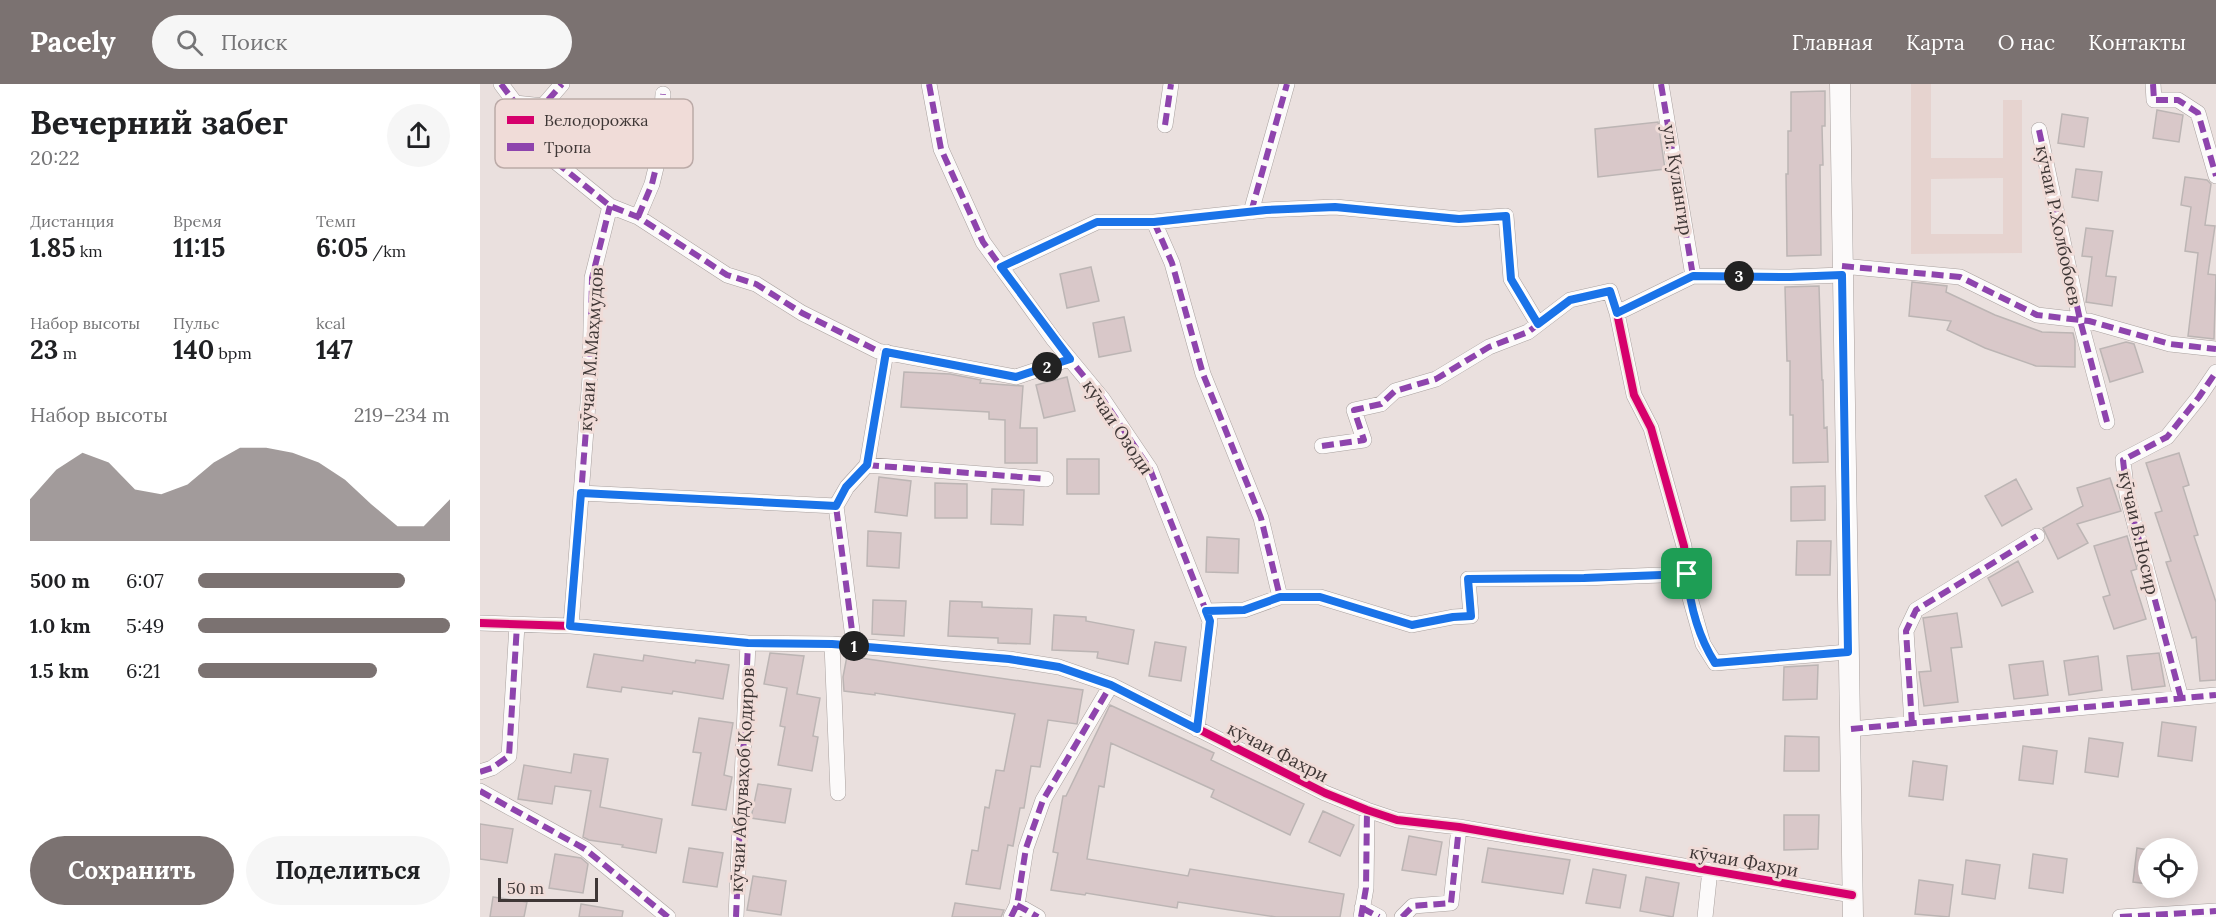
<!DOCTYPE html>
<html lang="ru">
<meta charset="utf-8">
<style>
body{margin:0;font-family:Lora,serif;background:#f6f6f6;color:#202124;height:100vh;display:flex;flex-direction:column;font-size:22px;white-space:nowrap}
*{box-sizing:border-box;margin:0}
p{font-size:20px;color:#757577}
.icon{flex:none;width:33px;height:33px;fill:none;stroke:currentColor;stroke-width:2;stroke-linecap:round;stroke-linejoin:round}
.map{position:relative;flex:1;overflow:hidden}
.details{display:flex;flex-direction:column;background:#fff;width:480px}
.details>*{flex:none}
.tools{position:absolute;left:1658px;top:754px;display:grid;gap:12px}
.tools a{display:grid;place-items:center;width:60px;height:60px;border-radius:50%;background:#fff;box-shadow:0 3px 15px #0003;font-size:30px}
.scale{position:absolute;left:18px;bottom:15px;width:100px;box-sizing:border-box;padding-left:6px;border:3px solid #3f3736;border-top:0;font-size:16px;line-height:21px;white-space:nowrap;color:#3f3736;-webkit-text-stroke:4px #f0dcd8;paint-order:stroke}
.pin{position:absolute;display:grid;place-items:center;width:51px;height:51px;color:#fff;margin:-26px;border-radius:12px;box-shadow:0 3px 9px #0006}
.km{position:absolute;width:30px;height:30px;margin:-15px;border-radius:50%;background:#222;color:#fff;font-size:16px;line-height:30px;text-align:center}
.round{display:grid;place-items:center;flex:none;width:63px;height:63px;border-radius:32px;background:#f6f6f6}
.overview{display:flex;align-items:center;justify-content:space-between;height:102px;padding:0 30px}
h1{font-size:33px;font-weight:700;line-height:45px}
.stats{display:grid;grid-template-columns:repeat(3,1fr);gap:9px;height:102px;padding:6px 30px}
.stats div{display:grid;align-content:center}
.stats b{font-size:26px;font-weight:700}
.stats small{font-size:16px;font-weight:400}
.stats p{font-size:16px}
.chart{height:168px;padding:12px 30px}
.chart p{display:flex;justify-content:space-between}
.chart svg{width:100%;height:108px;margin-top:6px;fill:#7b7271;opacity:.7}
.primary-button{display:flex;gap:12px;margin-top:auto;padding:12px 30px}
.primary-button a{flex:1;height:69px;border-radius:36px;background:#7b7271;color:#fff;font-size:24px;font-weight:700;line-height:69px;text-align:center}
.primary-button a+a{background:#f6f6f6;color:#202124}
ul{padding:0 30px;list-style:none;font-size:20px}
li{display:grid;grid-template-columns:96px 72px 1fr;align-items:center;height:45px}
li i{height:15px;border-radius:8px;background:#7b7271}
header{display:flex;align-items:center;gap:36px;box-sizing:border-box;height:84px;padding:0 30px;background:#7b7271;color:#fff}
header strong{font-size:28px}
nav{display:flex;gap:33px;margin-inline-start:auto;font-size:21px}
.search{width:420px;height:54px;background:#f6f6f6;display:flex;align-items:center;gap:15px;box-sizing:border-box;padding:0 21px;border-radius:33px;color:#757577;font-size:22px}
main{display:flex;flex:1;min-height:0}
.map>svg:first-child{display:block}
.built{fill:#e6d3cf;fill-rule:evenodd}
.building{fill:#d9c8c9;stroke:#bcb5b4;stroke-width:1.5}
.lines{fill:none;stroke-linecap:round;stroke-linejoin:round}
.minor-casing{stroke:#a9a19f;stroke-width:16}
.major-casing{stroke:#a9a19f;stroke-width:21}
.minor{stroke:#fcfafa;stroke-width:15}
.major{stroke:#fcfafa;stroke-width:20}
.quiet{stroke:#8e44ad;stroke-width:6;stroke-dasharray:12 6;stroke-linecap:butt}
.cycleway-casing{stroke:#f0dcd8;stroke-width:11}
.cycleway{stroke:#d6006c;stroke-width:8}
.route-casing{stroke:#fff;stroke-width:12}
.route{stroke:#1a73e8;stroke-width:8}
.labels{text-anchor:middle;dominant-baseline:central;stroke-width:6;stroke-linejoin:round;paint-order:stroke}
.street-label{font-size:18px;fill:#3f3736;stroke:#f0dcd8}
.key{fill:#f0dcd8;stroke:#bbaaa7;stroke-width:1.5}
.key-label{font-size:16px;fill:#3f3736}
</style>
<header>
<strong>Pacely</strong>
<div class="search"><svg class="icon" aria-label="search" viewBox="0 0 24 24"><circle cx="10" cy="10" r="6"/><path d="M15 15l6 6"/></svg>Поиск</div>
<nav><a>Главная</a><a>Карта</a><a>О нас</a><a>Контакты</a></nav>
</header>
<main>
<section class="details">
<div class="overview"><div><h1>Вечерний забег</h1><p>20:22</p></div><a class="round"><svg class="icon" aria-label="share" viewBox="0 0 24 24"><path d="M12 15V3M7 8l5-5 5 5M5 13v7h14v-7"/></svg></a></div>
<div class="stats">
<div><p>Дистанция</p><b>1.85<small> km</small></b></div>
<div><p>Время</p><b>11:15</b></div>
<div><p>Темп</p><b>6:05<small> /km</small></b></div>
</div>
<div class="stats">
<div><p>Набор высоты</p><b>23<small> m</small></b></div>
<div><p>Пульс</p><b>140<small> bpm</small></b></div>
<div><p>kcal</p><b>147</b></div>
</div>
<div class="chart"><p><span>Набор высоты</span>219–234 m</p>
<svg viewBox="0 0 160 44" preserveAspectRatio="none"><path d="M0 44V27L10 15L20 8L30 12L40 23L50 25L60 21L70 12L80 6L90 6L100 8L110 12L120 19L130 29L140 38L150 38L160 27V44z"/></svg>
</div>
<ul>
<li><b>500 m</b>6:07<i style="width:82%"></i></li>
<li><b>1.0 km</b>5:49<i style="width:100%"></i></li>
<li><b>1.5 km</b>6:21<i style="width:71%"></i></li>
</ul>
<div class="primary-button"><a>Сохранить</a><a>Поделиться</a></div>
</section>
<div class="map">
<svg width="1736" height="833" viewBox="0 0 1736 833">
<rect width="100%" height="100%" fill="#eae0de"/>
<!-- built -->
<path class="built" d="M1431 0H1451V74H1523V16H1542V169L1431 170ZM1523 94V150H1451V95Z"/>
<!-- building -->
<path class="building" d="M1345 7V42H1342L1343 81H1340L1341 171 1307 172 1306 90H1308V47H1311V8Z
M1677 26 1703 31 1699 58 1673 54Z
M1582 30 1608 34 1604 63 1578 59Z
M1178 38 1185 85 1118 93 1115 45Z
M1596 85 1622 88 1618 117 1592 113Z
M1705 93 1727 96 1731 100 1725 141 1735 142 1728 190 1736 191 1734 255 1708 252 1718 169 1705 167 1711 123 1701 121Z
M1606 144 1633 147 1626 192 1636 193 1632 222 1606 218 1612 173 1602 172Z
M611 183 619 217 587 224 580 190Z
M1432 198 1467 202 1466 208 1515 231 1562 248 1593 249 1595 257V283L1556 282 1505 264 1467 246 1471 237 1429 232Z
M1339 202 1342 296H1343L1344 344 1347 343 1348 378 1313 379V331H1310V277H1307L1305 203Z
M644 233 651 267 619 273 613 239Z
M1646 258 1654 260 1663 288 1630 298 1620 265Z
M424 288 470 290 501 296 500 299 543 302 540 344H557V379H525V336L509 335V328L421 323Z
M587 293 595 327 564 334 556 301Z
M1699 369 1709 401 1703 403 1718 451 1714 452 1736 518V596L1720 597 1716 553 1712 554 1686 478 1691 477 1675 429 1682 427 1666 379Z
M587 375H619V410H587Z
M399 393 431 397 427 432 395 428Z
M1630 394 1641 427 1597 440 1608 459 1578 475 1563 444 1603 422 1597 404Z
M1536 395 1552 425 1522 442 1505 412Z
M455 399 487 400V434H455Z
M1345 402V436L1311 437V403Z
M512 405 544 406 543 441 511 440Z
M388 447 421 449 419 484 387 482Z
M1647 452 1657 485 1651 487 1666 535 1634 545 1623 513 1630 511 1614 462Z
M727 453 759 455 758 489 726 488Z
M1317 457H1351L1350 491H1316Z
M1538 477 1553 508 1522 522 1508 494Z
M393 516 426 517 424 552 392 550Z
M470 517 502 518V523L552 525 550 560 518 559V554L468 552Z
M1477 529 1482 563 1471 564 1478 618 1444 622 1439 588 1451 587 1443 534Z
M574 531 606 533V537L654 546 648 580 617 574 618 568 572 566Z
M675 558 706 563 701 597 669 592Z
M290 569 324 572 317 610 340 614 333 652 338 653 332 687 298 681 305 643 300 642 307 604 284 600Z
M1679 569 1685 602 1652 606 1647 572Z
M114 570 163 577 164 571 215 579 216 576 249 581 243 615 193 607 192 610 142 603 141 608 107 603Z
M367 572 603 606 597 640 568 636 560 683 551 682 544 724H540L533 762 528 761 520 805 486 800 492 766 498 767 505 723 509 724 516 686 524 687 535 630 395 609V611L364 607 363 593Z
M1618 572 1622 606 1589 611 1584 577Z
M1563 577 1568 611 1534 615 1529 581Z
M1338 581 1337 615 1303 616 1304 583Z
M630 621 734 669 731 676 824 720 810 751 731 713 734 706 631 659 624 703 619 702 607 775 708 792 710 785 864 810 860 833H796L698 818 697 824 606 809 605 811 571 806 578 769 573 768 583 712H586Z
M219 634 253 639 244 691 252 693 246 726 212 721 221 669 213 668Z
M1682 638 1716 643 1712 677 1678 672Z
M1305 652 1339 653V687H1304Z
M1609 654 1643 659 1638 693 1605 688Z
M1543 662 1577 667 1573 700 1539 696Z
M94 670 128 675 120 723 182 735 176 769 142 763 143 761 109 756 103 753 111 707 75 702 72 720 38 715 44 681 91 689Z
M1433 677 1467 682 1463 716 1429 712Z
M278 700 311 705 305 739 271 734Z
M843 727 874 741 860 772 829 758Z
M1304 731H1339L1338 765 1304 766Z
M0 740 33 745 27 779 0 775Z
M929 752 962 758 956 791 922 786Z
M209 764 243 769 237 803 203 798Z
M1008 764 1090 776 1083 810 1002 798Z
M1657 764 1668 766V800L1653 798Z
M75 770 101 774 108 780 103 809 69 804Z
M1553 770 1587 775 1583 809 1549 804Z
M1486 776 1520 781 1515 815 1482 810Z
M1113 785 1146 791 1140 824 1106 819Z
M273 792 306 797 301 831 267 826Z
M1166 793 1199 799 1193 833 1160 827Z
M1439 796 1473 801 1469 833 1435 830Z
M13 813 47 818 44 833H10Z
M475 819 524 826 521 833H472Z
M101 820 143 827 142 833H99Z"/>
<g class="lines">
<!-- minor casing -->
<g class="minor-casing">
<path id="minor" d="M21 0 57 48 73 53 66 70 130 122 158 133 247 191 276 200 322 229 398 267 536 293 589 275
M449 0 461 65 503 158 574 256 622 314 670 385 730 537 717 645
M1181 0 1213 192
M1673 0 1674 16H1698L1718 29 1736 92
M35 19 63 22 82 0
M685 41 691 0
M1559 46 1600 236 1627 338
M771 128 807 0
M158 133 172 100 179 71 183 10
M674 138 692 179 723 290 781 434 800 513
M1362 182 1480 193 1557 231 1609 237 1690 260 1736 265
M521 183 617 138H674L786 126 855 123 979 135 1026 132 1031 195 1058 240
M1362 191 1310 193 1213 192 1137 229 1154 311 1171 344 1204 462 1210 514 1223 560 1235 579 1368 568
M842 362 884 356 874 326 901 320 915 307 956 295 1009 263 1048 248 1090 216 1130 207 1137 229
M387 381 566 395
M101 409 356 422
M726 527 764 526 800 513H840L932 541 973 533 991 532 988 495 1104 494 1207 490
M0 539 91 542 268 559 352 560 529 575 579 583 631 601 845 709 887 726 917 736 979 743 1372 811
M91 542 110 293 112 194 130 122
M352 560 358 709
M374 562 356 422 367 403 387 381 406 268
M1701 614 1647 411 1643 376 1687 353 1719 313 1736 288
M1432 640 1426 547 1436 526 1557 452
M1371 645 1736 611
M0 688 12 684 29 672 37 541
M0 707 105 765 188 833
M537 821 558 833
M882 824 899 833
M256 833 268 559
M531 833 537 821 546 764 563 716 631 601
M881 833 886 804 887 726
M922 833 933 822 971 819 979 743
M1225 833 1230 786
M1640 833 1736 827"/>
</g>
<!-- major casing -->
<g class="major-casing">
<path id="major" d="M1360 0 1373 833"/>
</g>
<!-- minor -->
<use href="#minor" class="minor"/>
<!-- major -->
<use href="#major" class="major"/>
<!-- quiet -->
<path class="quiet" d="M21 0 57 48 73 53 66 70 130 122 158 133 247 191 276 200 322 229 398 267 536 293 589 275
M449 0 461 65 503 158 574 256 622 314 670 385 730 537 717 645
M1181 0 1213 192
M1673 0 1674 16H1698L1718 29 1736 92
M35 19 63 22 82 0
M685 41 691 0
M1559 46 1600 236 1627 338
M771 128 807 0
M158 133 172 100 179 71 183 10
M674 138 692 179 723 290 781 434 800 513
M1362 182 1480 193 1557 231 1609 237 1690 260 1736 265
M521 183 617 138H674L786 126 855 123 979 135 1026 132 1031 195 1058 240
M842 362 884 356 874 326 901 320 915 307 956 295 1009 263 1048 248 1090 216 1130 207 1137 229
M387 381 566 395
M101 409 356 422
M726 527 764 526 800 513H840L932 541 973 533 991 532 988 495 1104 494 1207 490
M91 542 110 293 112 194 130 122
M374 562 356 422 367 403 387 381 406 268
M1701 614 1647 411 1643 376 1687 353 1719 313 1736 288
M1432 640 1426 547 1436 526 1557 452
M1371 645 1736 611
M0 688 12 684 29 672 37 541
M0 707 105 765 188 833
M537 821 558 833
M882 824 899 833
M256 833 268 559
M531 833 537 821 546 764 563 716 631 601
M881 833 886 804 887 726
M922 833 933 822 971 819 979 743
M1640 833 1736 827"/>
<!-- cycleway casing -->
<g class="cycleway-casing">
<path id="cycleway" d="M1362 191 1310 193 1213 192 1137 229 1154 311 1171 344 1204 462 1210 514 1223 560 1235 579 1368 568
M0 539 91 542 268 559 352 560 529 575 579 583 631 601 845 709 887 726 917 736 979 743 1372 811"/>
</g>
<!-- cycleway -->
<use href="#cycleway" class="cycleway"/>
</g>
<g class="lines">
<!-- route casing -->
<g class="route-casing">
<path id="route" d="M855 123 979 135 1026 132 1031 195 1058 240 1090 216 1130 207 1137 229 1213 192 1310 193 1362 191 1368 568 1235 579C1218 552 1210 522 1207 490L1104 494 988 495 991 532 973 533 932 541 840 513H800L764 526 726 527 730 537 717 645 631 601 579 583 529 575 352 560 268 559 90 542 101 409 356 422 366 403 387 381 406 268 536 293 590 275 521 183 617 138H674L786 126Z"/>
</g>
<!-- route -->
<use href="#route" class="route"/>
</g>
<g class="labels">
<!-- street labels -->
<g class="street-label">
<text transform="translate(1198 96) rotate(81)">ул. Кулангир</text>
<text transform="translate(1579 141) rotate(78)">кӯчаи Р.Холбобоев</text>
<text transform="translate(111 265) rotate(-86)">кӯчаи М.Маҳмудов</text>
<text transform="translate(638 343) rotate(56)">кӯчаи Озоди</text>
<text transform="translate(1659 449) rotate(77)">кӯчаи В.Носир</text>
<text transform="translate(798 668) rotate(27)">кӯчаи Фахри</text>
<text transform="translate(262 696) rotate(-87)">кӯчаи Абдуваҳоб Қодиров</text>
<text transform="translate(1264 777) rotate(10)">кӯчаи Фахри</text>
</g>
</g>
<!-- legend -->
<rect x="15" y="15" width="198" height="69" rx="9" class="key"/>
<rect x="27" y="32" width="27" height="8" fill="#d6006c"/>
<rect x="27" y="59" width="27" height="8" fill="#8e44ad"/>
<g class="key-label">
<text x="64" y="42">Велодорожка</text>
<text x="64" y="69">Тропа</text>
</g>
</svg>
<div class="tools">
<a><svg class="icon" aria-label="locate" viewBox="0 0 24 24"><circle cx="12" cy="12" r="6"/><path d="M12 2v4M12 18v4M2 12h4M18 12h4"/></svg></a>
</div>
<div class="scale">50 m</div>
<div class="pin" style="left:1207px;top:490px;background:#1e9e55"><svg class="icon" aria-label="arrive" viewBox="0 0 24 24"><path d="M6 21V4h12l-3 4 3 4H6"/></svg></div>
<b class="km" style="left:374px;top:562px">1</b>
<b class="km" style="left:567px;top:283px">2</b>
<b class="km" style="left:1259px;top:192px">3</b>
</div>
</main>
